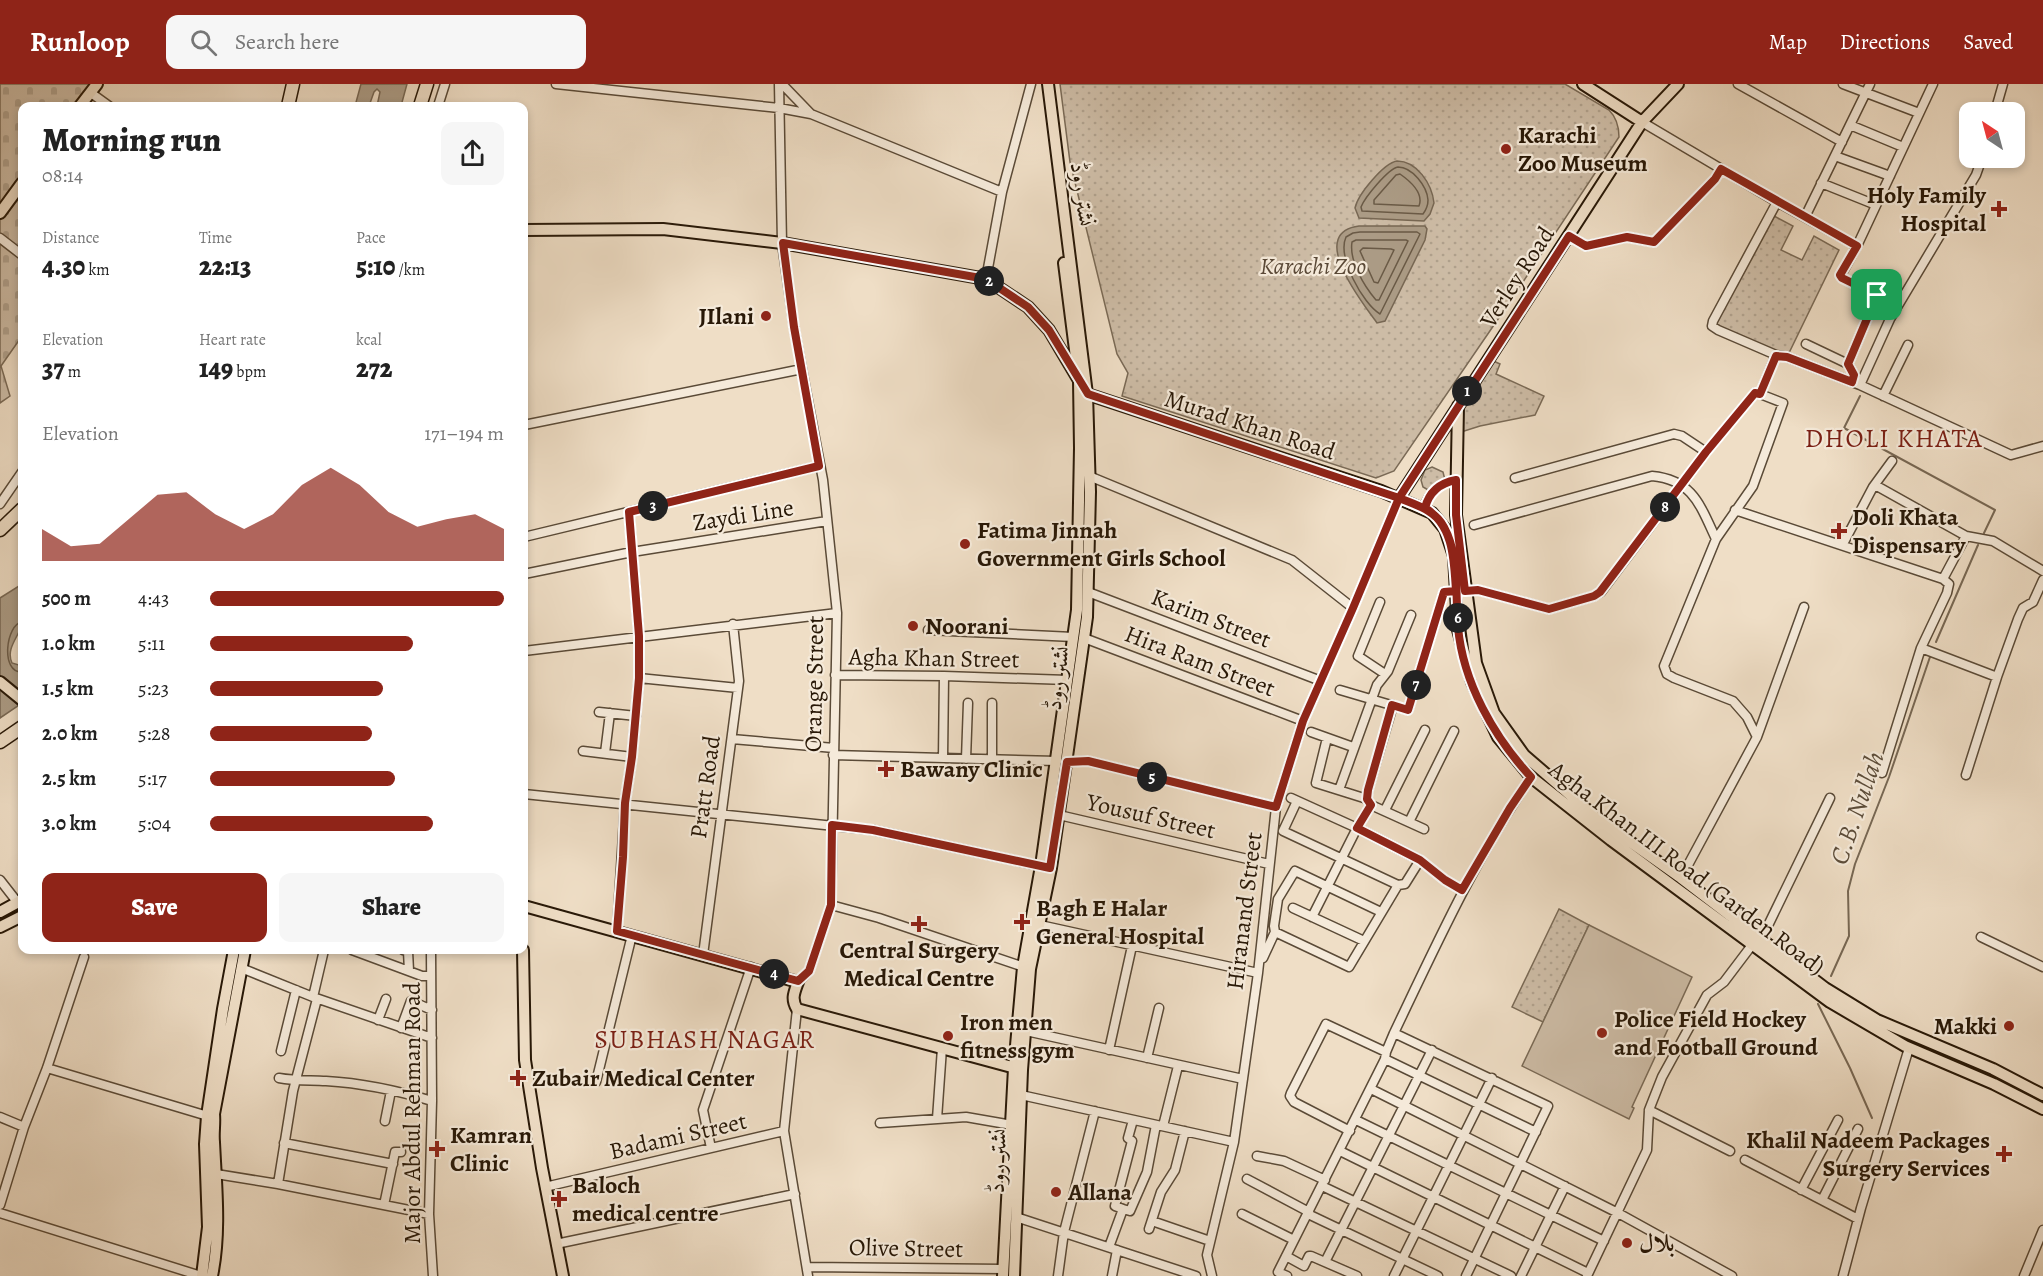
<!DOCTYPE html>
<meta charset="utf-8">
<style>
body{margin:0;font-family:Alegreya,Amiri,serif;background:#f6f6f6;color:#222;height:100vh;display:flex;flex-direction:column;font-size:22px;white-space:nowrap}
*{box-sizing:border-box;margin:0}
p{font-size:20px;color:#767676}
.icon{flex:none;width:33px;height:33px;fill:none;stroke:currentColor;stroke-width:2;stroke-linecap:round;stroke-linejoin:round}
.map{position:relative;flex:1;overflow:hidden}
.details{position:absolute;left:18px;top:18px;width:510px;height:852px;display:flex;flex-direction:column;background:#fff;border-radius:12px;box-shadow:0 3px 9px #0003}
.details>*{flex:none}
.needle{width:39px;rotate:324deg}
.fabs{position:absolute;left:1959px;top:18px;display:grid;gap:12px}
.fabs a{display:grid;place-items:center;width:66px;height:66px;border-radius:12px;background:#fff;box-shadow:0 3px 9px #0003;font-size:30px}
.pin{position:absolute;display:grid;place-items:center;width:51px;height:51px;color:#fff;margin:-26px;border-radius:12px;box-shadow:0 3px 9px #0006}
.km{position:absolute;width:30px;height:30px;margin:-15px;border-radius:50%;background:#222;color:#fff;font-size:16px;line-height:30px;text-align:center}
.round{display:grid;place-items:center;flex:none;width:63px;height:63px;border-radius:12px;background:#f6f6f6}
.headline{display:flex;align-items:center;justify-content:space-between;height:102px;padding:0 24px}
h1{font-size:33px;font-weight:800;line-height:45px}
.figures{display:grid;grid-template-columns:repeat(3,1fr);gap:9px;height:102px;padding:6px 24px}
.figures div{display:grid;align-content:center}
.figures b{font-size:26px;font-weight:800}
.figures small{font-size:16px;font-weight:400}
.figures p{font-size:16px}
.chart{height:168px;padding:12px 24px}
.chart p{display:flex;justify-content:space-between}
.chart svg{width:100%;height:108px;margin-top:6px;fill:#8f2418;opacity:.7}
.primary-button{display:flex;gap:12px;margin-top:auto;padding:12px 24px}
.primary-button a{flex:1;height:69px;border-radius:12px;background:#8f2418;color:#fff;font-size:24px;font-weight:800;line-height:69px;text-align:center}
.primary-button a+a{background:#f6f6f6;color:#222}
ul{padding:0 24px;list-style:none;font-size:20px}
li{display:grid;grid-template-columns:96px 72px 1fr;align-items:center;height:45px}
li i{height:15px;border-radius:8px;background:#8f2418}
header{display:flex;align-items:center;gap:36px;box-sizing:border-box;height:84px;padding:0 30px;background:#8f2418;color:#fff}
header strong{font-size:28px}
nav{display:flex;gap:33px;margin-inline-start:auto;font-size:21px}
.search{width:420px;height:54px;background:#f6f6f6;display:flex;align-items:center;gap:15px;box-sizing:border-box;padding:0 21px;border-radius:12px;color:#767676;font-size:22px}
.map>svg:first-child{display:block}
.green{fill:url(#green-dots);stroke:#7a6a56;stroke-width:1.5}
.cemetery{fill:url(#cemetery-stones);stroke:#7a6a56;stroke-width:1.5}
.pitch{fill:#cdbca6;stroke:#7a6a56;stroke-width:1.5}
.water{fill:#ab9b85;stroke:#776753;stroke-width:1.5}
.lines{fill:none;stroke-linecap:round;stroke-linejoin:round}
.shore{stroke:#6a5a46;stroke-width:1.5}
.stream{stroke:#776753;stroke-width:2}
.minor-casing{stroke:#5a4a37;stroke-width:11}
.major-casing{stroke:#281807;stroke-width:14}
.highway-casing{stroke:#281807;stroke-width:15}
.minor{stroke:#f5eada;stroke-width:8}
.major{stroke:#efdec6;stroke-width:10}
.highway{stroke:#efdec6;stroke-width:12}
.route-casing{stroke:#fff;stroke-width:12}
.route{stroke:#8f2418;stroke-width:8}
.poi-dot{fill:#8f2418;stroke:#f5eada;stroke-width:2}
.labels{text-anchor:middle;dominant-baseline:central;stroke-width:4.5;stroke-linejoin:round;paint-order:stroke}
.poi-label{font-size:24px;font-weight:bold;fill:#281807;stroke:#f5eada;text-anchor:start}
.street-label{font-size:24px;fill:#281807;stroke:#f5eada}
.park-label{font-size:24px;font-style:italic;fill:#5a4937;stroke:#f5eada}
.neighbourhood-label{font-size:26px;letter-spacing:1.5px;fill:#7a1f14;stroke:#f5eada}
.water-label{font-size:26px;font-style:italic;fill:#5c4c39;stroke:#f5eada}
</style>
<header>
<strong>Runloop</strong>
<div class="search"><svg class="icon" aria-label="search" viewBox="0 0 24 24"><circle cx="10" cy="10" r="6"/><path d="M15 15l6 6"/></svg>Search here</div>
<nav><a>Map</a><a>Directions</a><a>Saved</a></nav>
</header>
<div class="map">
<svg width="2043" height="1192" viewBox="0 0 2043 1192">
<defs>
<pattern id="green-dots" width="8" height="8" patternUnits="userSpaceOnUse" patternTransform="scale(1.5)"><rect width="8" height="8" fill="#cdbca6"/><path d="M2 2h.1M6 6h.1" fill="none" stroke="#b0a18d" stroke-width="1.8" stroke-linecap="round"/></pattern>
<pattern id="cemetery-stones" width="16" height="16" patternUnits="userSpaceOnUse" patternTransform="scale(1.5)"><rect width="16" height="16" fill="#cdbca6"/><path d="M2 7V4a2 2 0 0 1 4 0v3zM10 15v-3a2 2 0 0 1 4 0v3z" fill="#b0a18d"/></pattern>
</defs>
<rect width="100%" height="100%" fill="#efdec6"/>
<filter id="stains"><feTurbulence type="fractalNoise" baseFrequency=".00333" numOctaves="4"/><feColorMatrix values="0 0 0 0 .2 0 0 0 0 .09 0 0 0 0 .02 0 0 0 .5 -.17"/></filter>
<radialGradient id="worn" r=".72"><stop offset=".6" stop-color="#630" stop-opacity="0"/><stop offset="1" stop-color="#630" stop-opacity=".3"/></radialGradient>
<!-- green -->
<path class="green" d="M1060 0H1565L1609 26C1616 33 1619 43 1619 53L1507 222 1394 387 1376 394 1122 312 1128 289 1117 270 1070 78Z
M1770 130 1793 142 1781 166 1802 176 1814 152 1839 166 1787 273 1716 241Z
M1489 275 1500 280 1496 290 1544 312 1535 331 1480 342 1458 349V322Z
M1432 383 1443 388 1445 396 1430 407 1423 403 1421 396 1425 386Z
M1559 825 1589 841 1543 938 1512 923Z"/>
<!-- cemetery -->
<path class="cemetery" d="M0 0H99L83 22H22V252L1 282 10 312 0 319Z"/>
<!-- pitch -->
<path class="pitch" d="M1589 841 1692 893 1632 1023 1634 1024 1629 1035 1522 982Z"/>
<!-- water -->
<path class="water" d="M361 0H407L401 22H377L380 8 377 5 374 8 369 22H355Z
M1397 77C1417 77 1432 100 1434 119L1430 130 1424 137 1359 134 1355 124C1358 110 1384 79 1397 77Z
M1359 142H1425L1427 145 1425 156 1385 237 1377 239C1363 219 1306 149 1359 142Z
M22 500C22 512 25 527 22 539 20 552 5 564 12 579L22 582V619L0 634V514Z"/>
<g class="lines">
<!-- shore -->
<path class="shore" d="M1398 83C1412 83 1427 102 1428 116 1428 121 1426 126 1423 130L1362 127 1361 123C1365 113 1388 85 1398 83Z
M1400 90C1410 97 1424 109 1419 122L1374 120V116L1396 91Z
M1360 148H1417L1420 150 1380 230C1363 220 1337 173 1346 153L1353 149Z
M1356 156H1406L1408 157 1379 216H1376C1364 202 1349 177 1352 158Z
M1363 164 1391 165 1394 166 1378 199 1374 198 1360 167Z
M22 538C6 540 0 589 22 588"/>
<!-- stream -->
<path class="stream" d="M1860 312 1844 344 1995 426 1984 449
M1936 558 1978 461
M1831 892 1849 852 1848 807 1855 780 1889 693 1931 570
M1818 920 1850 984 1872 1034"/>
<!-- minor casing -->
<g class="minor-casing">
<path id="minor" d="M556 0 779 24 811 30
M779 0 782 159 794 243 823 396 837 529 831 821 809 887 798 898
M782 0 811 30 1002 108
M1738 0 1842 58
M1843 0 1919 29
M91 9 109 22
M438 22 445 0
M1995 28 2003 0
M1642 38 1777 118 1857 162
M1850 41 1903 63
M1835 72 1890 92
M1821 99 1876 121
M1777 118 1713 237 1712 242 1718 246 1776 271 1787 273 1860 301 2011 371 2043 362
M1805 133 1870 0
M1569 152 1586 162 1627 153 1654 158 1715 95 1721 85
M0 154 22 171
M986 195 1002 108 1031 0
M1806 260 1848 280
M1852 298 1854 291 1848 280 1877 211 1842 194 1841 191 1857 162 1933 0
M1860 301 1890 235 1976 91 1982 74
M1883 312 1908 261
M524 341 802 285
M1089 392 1292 476 1353 524
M1515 394 1674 350 1682 352 1706 368
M1875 401 1966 452 1993 457 2043 487
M0 420 22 388
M1424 424C1429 408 1440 399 1456 396
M1735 426 1943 495 1966 452
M1474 441 1652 392C1693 396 1700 421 1716 455
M524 453 819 382
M1843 460 1873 403 1892 377
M524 490 632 468 827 437
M1465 507 1478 506 1549 525 1594 512 1601 508 1706 368 1755 309 1760 310
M1088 508 1321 597
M1380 518 1358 572 1385 590
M928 546 1073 553
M1084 554 1303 637
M1921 564 1997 593
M524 567 837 529
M835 591 944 592 1068 596
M639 594 738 604
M1340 606 1408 626 1444 508 1456 507
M599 628 636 632
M1311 648 1353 663
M1757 653 1804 523
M1327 654 1316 699 1367 715
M732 655 834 664
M583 667 632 673
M605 669 610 629
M833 671 1057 677
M943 674 944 592
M966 675 968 619
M992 675V619
M1067 678 1088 677 1276 723
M1882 689 1921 564 1947 509 1949 500 1943 495
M1966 691 1997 593 2018 535 2023 524 2033 518 2043 496
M1339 706 1377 601 1388 587 1411 531
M524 710 873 746 1045 783
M1291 714 1357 744 1420 776 1445 796 1462 806
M1297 717 1283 747 1398 801
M1371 721 1367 715 1368 706 1393 621
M1385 726 1425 646
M1059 731 1269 780
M1409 738 1454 647
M1681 794 1757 653 1747 633 1733 617 1674 594 1667 590 1664 582 1716 455 1753 402 1783 319 1760 310 1776 271
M0 796 18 819
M831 821 879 834 1027 884
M1293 824 1364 857
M1312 833 1357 744 1371 721 1424 745
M1040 841 1258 889
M617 847 625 719 632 673 639 594V552L629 428
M1275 848 1349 883 1398 801 1405 800 1420 776
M1981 853 2043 883
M1761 856 1830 714
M352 866 422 892H431
M403 866 408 867 409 887
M431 866 432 1017 429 1130 433 1192
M703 871 739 597 733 540
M1263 874 1275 848 1274 842 1278 815 1295 787 1381 828
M241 884 313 913 432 954
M313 913 324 866
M797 925 784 1047 808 1192
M378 936 386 915
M401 944 411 917 432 926
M1026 947 1243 995
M1394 949 1548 1022 1466 1192
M1109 966 1132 862
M281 967 296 906
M1147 974 1159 924
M1385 975 1536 1048
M47 984 211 1033
M279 994C295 997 310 996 326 997 360 999 399 1007 432 1017
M596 998 632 851
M1371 1005 1618 1129 1732 1192
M1021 1011 1234 1058
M1649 1026 1730 1067
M0 1033 24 1043
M937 1035 942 964
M1356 1036 1604 1157
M385 1037 391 1007
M880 1039 966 1033 1012 1041
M1163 1042 1178 982
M1350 1047 1294 1018 1290 1012 1291 1009 1326 940 1386 968
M284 1059 393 1080
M711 1064 703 1026 751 883
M1340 1067 1588 1189
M1257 1072 1284 1077 1325 1096
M1745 1076 1858 1135
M210 1089 278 1100 429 1130
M1247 1095 1309 1128
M278 1100 293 1007 317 915
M1322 1102 1511 1192
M545 1103 784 1047
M1801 1106 1838 1036
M1822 1116 1858 1045
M0 1121 24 1043 47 984 84 873
M384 1121 395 1068H401
M1123 1125 1130 1127 1147 1088 1156 1041
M0 1129 201 1192
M1242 1130 1294 1156
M1308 1130 1438 1192
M1016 1133 1196 1192
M1152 1137 1210 1157
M1149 1145 1161 1108 1175 1086 1185 1047
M556 1160 795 1110
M1109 1163 1123 1125 1115 1122 1132 1057 1128 1054 1133 1036
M1286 1172 1304 1182 1309 1172H1311L1357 1192
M1325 1178 1432 966
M808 1183 1003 1185
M1058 1192 1064 1148 1095 1027
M1112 1192 1117 1166
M1212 1192 1207 1171 1234 1058 1258 889 1276 723 1303 637 1353 524 1399 414
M1287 1192 1278 1188 1385 975 1386 968 1394 949C1436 861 1476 773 1531 693
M1394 1192 1492 994
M1521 1192 1565 1102
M1587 1192 1647 1066 1649 1026 1662 993 1707 911 1724 898 1752 861
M1843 1192 1861 1124 1909 964
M2024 1192 2043 1146"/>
</g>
<!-- major casing -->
<g class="major-casing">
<path id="major" d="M1583 0 1642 38
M80 22 97 0
M0 129 22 99
M524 146 663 145 782 159 986 195 1028 223 1049 246 1087 310 1381 407 1432 429 1445 445 1454 472 1458 546 1472 598 1498 653 1531 693 1611 756 1830 918 1905 962 1994 1000 2043 1025
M1458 322 1456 431 1476 579 1494 629 1524 671 1598 735 1681 794 1825 904 1877 936 1993 985 2043 1011
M1399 414 1642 38 1678 0
M0 598 22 616
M524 822 798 898C794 909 791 915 797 925L1019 985
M0 828 22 816
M0 843 22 832
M523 866 525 976 542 1084 563 1192
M202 1192 208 1143 205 1060 207 1032 223 925 234 866
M212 1192C221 1148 216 1102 214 1058 213 1049 215 1039 214 1030L245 866
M1003 1192 1014 984 1023 883 1041 782 1077 526 1080 364 1079 297 1064 179
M1014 1192 1022 986 1030 885 1051 784 1087 533 1090 408 1087 310 1048 0"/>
</g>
<!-- highway casing -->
<g class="highway-casing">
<path id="highway" d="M288 22 293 0
M420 22 427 0
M0 446 22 425
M0 658 22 643"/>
</g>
<!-- minor -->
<use href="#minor" class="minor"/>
<!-- major -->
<use href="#major" class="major"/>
<!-- highway -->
<use href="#highway" class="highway"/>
</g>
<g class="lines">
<!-- route casing -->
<g class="route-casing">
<path id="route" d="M1877 211 1842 194 1840 191 1857 162 1721 85 1715 95 1654 158 1627 153 1586 162 1569 152 1399 414 1088 310 1049 246 1028 223 986 195 783 159 794 243 819 382 629 428 639 552V594L632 673 625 719 623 773 617 847 798 897 809 887 831 821 832 741 873 746 1050 784 1067 678 1088 677 1276 723 1303 637 1353 524 1399 414C1416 421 1435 426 1444 443 1460 472 1455 511 1458 543 1463 599 1494 653 1531 693L1510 724 1462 806 1445 796 1420 776 1357 744 1371 721 1367 715 1368 706 1392 621 1408 626 1444 508 1456 507C1454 477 1454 441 1425 424 1429 408 1440 399 1456 396V431L1465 507 1478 506 1549 525 1594 512 1600 508 1706 368 1755 309 1760 310 1776 272 1787 273 1852 298 1854 291 1848 280 1877 211"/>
</g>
<!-- route -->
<use href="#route" class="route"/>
</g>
<!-- markers -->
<g class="poi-dot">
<circle cx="1506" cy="65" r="6"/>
<path d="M1996 116h6v6h6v6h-6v6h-6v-6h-6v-6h6z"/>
<circle cx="766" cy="232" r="6"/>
<path d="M1836 438h6v6h6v6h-6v6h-6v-6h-6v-6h6z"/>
<circle cx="965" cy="460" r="6"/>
<circle cx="913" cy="542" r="6"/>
<path d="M883 676h6v6h6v6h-6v6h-6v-6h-6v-6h6z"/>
<path d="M1019 829h6v6h6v6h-6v6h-6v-6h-6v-6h6z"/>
<path d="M916 831h6v6h6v6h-6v6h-6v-6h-6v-6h6z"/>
<circle cx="2009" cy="942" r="6"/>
<circle cx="1602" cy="949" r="6"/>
<circle cx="948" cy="952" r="6"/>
<path d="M515 985h6v6h6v6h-6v6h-6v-6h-6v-6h6z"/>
<path d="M434 1056h6v6h6v6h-6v6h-6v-6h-6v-6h6z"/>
<path d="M2001 1061h6v6h6v6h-6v6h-6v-6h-6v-6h6z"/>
<circle cx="1056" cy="1108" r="6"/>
<path d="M556 1106h6v6h6v6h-6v6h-6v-6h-6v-6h6z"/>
<circle cx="1627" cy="1159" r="6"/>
</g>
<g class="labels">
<!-- poi labels -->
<g class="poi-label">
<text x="1518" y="51">Karachi<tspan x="1518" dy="28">Zoo Museum</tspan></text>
<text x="1986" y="111" text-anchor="end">Holy Family<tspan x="1986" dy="28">Hospital</tspan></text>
<text x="754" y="232" text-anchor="end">JIlani</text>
<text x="1852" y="433">Doli Khata<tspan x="1852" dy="28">Dispensary</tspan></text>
<text x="977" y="446">Fatima Jinnah<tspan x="977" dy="28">Government Girls School</tspan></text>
<text x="925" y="542">Noorani</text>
<text x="900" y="685">Bawany Clinic</text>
<text x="1036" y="824">Bagh E Halar<tspan x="1036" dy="28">General Hospital</tspan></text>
<text x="919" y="866" text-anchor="middle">Central Surgery<tspan x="919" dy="28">Medical Centre</tspan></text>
<text x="1614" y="935">Police Field Hockey<tspan x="1614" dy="28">and Football Ground</tspan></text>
<text x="960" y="938">Iron men<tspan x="960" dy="28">fitness gym</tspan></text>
<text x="1997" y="942" text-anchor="end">Makki</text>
<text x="532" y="994">Zubair Medical Center</text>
<text x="450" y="1051">Kamran<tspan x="450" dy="28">Clinic</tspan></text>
<text x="1990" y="1056" text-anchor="end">Khalil Nadeem Packages<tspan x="1990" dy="28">Surgery Services</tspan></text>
<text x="572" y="1101">Baloch<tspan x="572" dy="28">medical centre</tspan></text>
<text x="1068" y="1108">Allana</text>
<text x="1639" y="1159">بلال</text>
</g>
<!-- street labels -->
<g class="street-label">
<text transform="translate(1083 110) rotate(82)">نشتر روڈ</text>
<text transform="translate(1517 193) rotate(-57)">Verley Road</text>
<text transform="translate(1250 341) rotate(18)">Murad Khan Road</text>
<text transform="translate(743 431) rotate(-9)">Zaydi Line</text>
<text transform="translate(1211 534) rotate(21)">Karim Street</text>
<text transform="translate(934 574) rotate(1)">Agha Khan Street</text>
<text transform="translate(1200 577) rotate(21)">Hira Ram Street</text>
<text transform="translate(1057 594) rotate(-82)">نشتر روڈ</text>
<text transform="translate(814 600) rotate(-89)">Orange Street</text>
<text transform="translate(705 703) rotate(-82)">Pratt Road</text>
<text transform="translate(1151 732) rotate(13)">Yousuf Street</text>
<text transform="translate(1687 784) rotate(37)">Agha Khan III Road (Garden Road)</text>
<text transform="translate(1244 827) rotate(-83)">Hiranand Street</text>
<text transform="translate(412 1029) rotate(-90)">Major Abdul Rehman Road</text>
<text transform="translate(678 1052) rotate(-13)">Badami Street</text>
<text transform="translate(997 1077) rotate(-88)">نشتر روڈ</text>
<text transform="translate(906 1164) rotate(1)">Olive Street</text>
</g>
<!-- park labels -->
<g class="park-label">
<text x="1313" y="182">Karachi Zoo</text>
</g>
<!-- neighbourhood labels -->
<g class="neighbourhood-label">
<text x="1894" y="354">DHOLI KHATA</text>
<text x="705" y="955">SUBHASH NAGAR</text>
</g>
<!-- water labels -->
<g class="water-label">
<text transform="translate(1857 724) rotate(-71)">C.B. Nullah</text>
</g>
</g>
<rect width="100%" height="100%" filter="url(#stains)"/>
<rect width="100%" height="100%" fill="url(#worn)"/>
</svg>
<div class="fabs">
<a><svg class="needle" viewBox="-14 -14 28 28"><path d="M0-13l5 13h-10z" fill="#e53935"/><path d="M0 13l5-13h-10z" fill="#767676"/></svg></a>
</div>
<div class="pin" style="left:1877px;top:211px;background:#1e9e55"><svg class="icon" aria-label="arrive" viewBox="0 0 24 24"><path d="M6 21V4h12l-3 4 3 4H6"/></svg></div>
<b class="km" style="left:1467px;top:307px">1</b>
<b class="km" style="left:989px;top:197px">2</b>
<b class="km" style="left:653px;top:422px">3</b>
<b class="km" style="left:774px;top:890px">4</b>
<b class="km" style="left:1152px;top:693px">5</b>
<b class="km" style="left:1458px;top:534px">6</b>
<b class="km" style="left:1416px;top:601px">7</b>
<b class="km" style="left:1665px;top:423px">8</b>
<section class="details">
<div class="headline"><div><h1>Morning run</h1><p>08:14</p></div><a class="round"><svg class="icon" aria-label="share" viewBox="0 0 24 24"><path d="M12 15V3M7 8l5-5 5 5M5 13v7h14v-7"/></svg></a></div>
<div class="figures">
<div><p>Distance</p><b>4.30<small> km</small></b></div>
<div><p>Time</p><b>22:13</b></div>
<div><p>Pace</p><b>5:10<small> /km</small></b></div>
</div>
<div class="figures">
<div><p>Elevation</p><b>37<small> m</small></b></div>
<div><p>Heart rate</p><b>149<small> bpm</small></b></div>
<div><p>kcal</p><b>272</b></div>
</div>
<div class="chart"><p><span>Elevation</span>171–194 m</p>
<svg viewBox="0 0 160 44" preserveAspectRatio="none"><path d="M0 44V31L10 38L20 37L30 27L40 17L50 16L60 25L70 31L80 25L90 13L100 6L110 13L120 24L130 30L140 27L150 25L160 31V44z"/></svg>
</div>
<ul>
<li><b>500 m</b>4:43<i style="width:100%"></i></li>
<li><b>1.0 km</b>5:11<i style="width:69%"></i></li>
<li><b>1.5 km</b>5:23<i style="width:59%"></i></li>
<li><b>2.0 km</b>5:28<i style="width:55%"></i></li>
<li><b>2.5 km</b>5:17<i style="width:63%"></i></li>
<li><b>3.0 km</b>5:04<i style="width:76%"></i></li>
</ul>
<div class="primary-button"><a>Save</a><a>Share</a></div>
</section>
</div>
